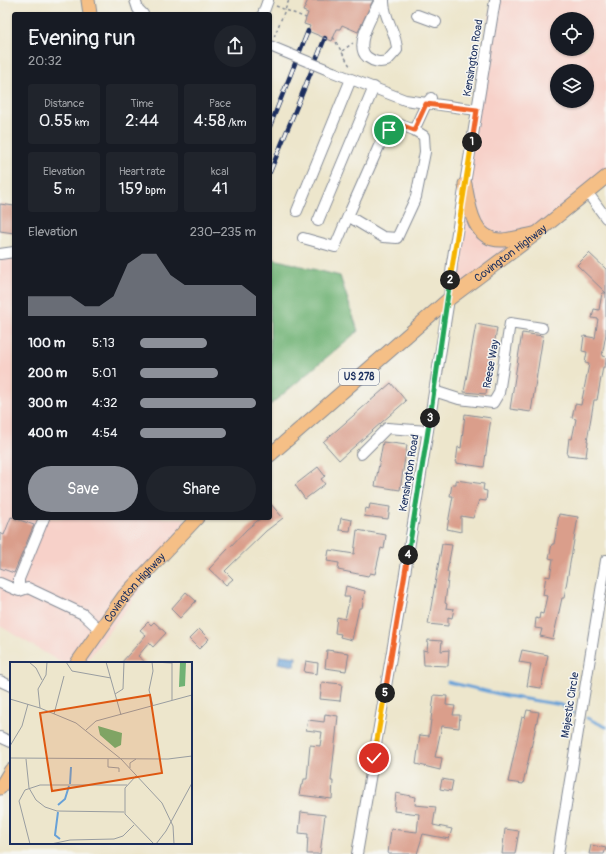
<!DOCTYPE html>
<meta charset="utf-8">
<style>
body{margin:0;font-family:Pangolin,sans-serif;background:#20242c;color:#f1f3f6;height:100vh;display:flex;flex-direction:column;font-size:15px;white-space:nowrap}
*{box-sizing:border-box;margin:0}
p{font-size:13px;color:#9ea1a6}
.icon{flex:none;width:22px;height:22px;fill:none;stroke:currentColor;stroke-width:2;stroke-linecap:round;stroke-linejoin:round}
.map{position:relative;flex:1;overflow:hidden}
.sheet{position:absolute;left:12px;top:12px;width:260px;height:508px;display:flex;flex-direction:column;background:#171b24;border-radius:4px;box-shadow:0 1px 3px #0004}
.sheet>*{flex:none}
.tools{position:absolute;left:550px;top:12px;display:grid;gap:8px}
.tools a{display:grid;place-items:center;width:44px;height:44px;border-radius:50%;background:#171b24;box-shadow:0 1px 3px #0004;font-size:20px}
.pin{position:absolute;display:grid;place-items:center;width:34px;height:34px;color:#fff;margin:-17px;border:2px solid #fff;border-radius:50%;box-shadow:0 1px 4px #0007}
.km{position:absolute;width:20px;height:20px;margin:-10px;border-radius:50%;background:#222;color:#fff;font-size:11px;line-height:20px;text-align:center}
.round{display:grid;place-items:center;flex:none;width:42px;height:42px;border-radius:21px;background:#20242c}
.headline{display:flex;align-items:center;justify-content:space-between;height:68px;padding:0 16px}
h1{font-size:22px;font-weight:600;line-height:30px}
.figures{display:grid;grid-template-columns:repeat(3,1fr);gap:6px;height:68px;padding:4px 16px}
.figures div{display:grid;align-content:center;border-radius:4px;background:#20242c;text-align:center}
.figures b{font-size:17px;font-weight:600}
.figures small{font-size:11px;font-weight:400}
.figures p{font-size:11px}
.chart{height:112px;padding:8px 16px}
.chart p{display:flex;justify-content:space-between}
.chart svg{width:100%;height:72px;margin-top:4px;fill:#8c9099;opacity:.7}
.cta{display:flex;gap:8px;margin-top:auto;padding:8px 16px}
.cta a{flex:1;height:46px;border-radius:24px;background:#8c9099;color:#fff;font-size:16px;font-weight:600;line-height:46px;text-align:center}
.cta a+a{background:#20242c;color:#f1f3f6}
ul{padding:0 16px;list-style:none;font-size:13px}
li{display:grid;grid-template-columns:64px 48px 1fr;align-items:center;height:30px}
li i{height:10px;border-radius:5px;background:#8c9099}
.map>svg:first-child{display:block}
.built{fill:#f7d1c9;fill-rule:evenodd}
.forest{fill:#70b274;stroke:#467069}
.water{fill:#68a1d7;stroke:#42689a}
.lines{fill:none;stroke-linecap:round;stroke-linejoin:round}
.stream{stroke:#68a1d7;stroke-width:3}
.building{fill:#da9e8b}
.minor-casing{stroke:#848a95;stroke-width:12}
.major-casing{stroke:#848a95;stroke-width:15}
.path{stroke:#848a95;stroke-width:1.5;stroke-dasharray:3 3;stroke-linecap:butt}
.minor{stroke:#fff;stroke-width:10}
.major{stroke:#f5bf86;stroke-width:13}
.rail-casing{stroke:#1b2f5e;stroke-width:4.5}
.rail{stroke:#f6f6f2;stroke-width:3;stroke-dasharray:9;stroke-linecap:butt}
.minor-bridge-casing{stroke:#848a95;stroke-width:12;stroke-linecap:butt}
.minor-bridge{stroke:#fff;stroke-width:10}
.split-1-casing{stroke:#fff;stroke-width:8}
.split-2-casing{stroke:#fff;stroke-width:8}
.split-3-casing{stroke:#fff;stroke-width:8}
.split-4-casing{stroke:#fff;stroke-width:8}
.split-5-casing{stroke:#fff;stroke-width:8}
.split-6-casing{stroke:#fff;stroke-width:8}
.split-1{stroke:#f0652b;stroke-width:5}
.split-2{stroke:#f5b400;stroke-width:5}
.split-3{stroke:#22a559;stroke-width:5}
.split-4{stroke:#22a559;stroke-width:5}
.split-5{stroke:#f0652b;stroke-width:5}
.split-6{stroke:#f5b400;stroke-width:5}
.labels{text-anchor:middle;dominant-baseline:central;stroke-width:3;stroke-linejoin:round;paint-order:stroke}
.shield{fill:#f6f6f2;stroke:#5d6b8a;stroke-width:1}
.shield-label{font-size:10px;font-weight:bold;fill:#1b2f5e}
.street-label{font-size:11px;fill:#1b2f5e;stroke:#f6f6f2}
.inset-river{fill:none;stroke:#68a1d7;stroke-width:2}
.inset-road{fill:none;stroke:#999da0;stroke-width:1}
.view{fill:#de5710;fill-opacity:0.15;stroke:#de5710;stroke-width:2}
.inset-edge{fill:none;stroke:#1b2f5e;stroke-width:2}
</style>
<div class="map">
<svg width="606" height="854" viewBox="0 0 606 854">
<rect width="100%" height="100%" fill="#f6f6f2"/>
<filter id="ink" filterUnits="userSpaceOnUse"><feTurbulence type="fractalNoise" baseFrequency=".025" numOctaves="2"/><feDisplacementMap in="SourceGraphic" scale="8" xChannelSelector="R" yChannelSelector="G"/><feConvolveMatrix kernelMatrix="1 2 1 2 8 2 1 2 1" color-interpolation-filters="sRGB"/></filter>
<filter id="wash" filterUnits="userSpaceOnUse"><feTurbulence type="fractalNoise" baseFrequency=".012" numOctaves="4" result="noise"/><feDisplacementMap in="SourceGraphic" scale="16" xChannelSelector="R" yChannelSelector="G"/><feGaussianBlur stdDeviation="0.9" result="paint"/><feColorMatrix in="noise" values="0 0 0 0 0 0 0 0 0 0 0 0 0 0 0 0 0 1.4 0 .05"/><feComposite in="paint" operator="in"/></filter>
<g filter="url(#wash)">
<rect width="100%" height="100%" fill="#ede6cc"/>
<!-- built -->
<path class="built" d="M492 0H606V181L449 299ZM557 19H587V49H557ZM557 71H587V101H557Z
M14 251V518H184L189 525 85 663H62L0 626V253Z"/>
<!-- forest -->
<path class="forest" d="M270 258 340 276 358 331 270 405Z"/>
<!-- water -->
<path class="water" d="M280 655 296 657 295 666 278 663Z"/>
<g class="lines">
<!-- stream -->
<path class="stream" d="M448 682 507 696 562 705 573 713
M587 718 606 727"/>
</g>
<g id="blocks">
<!-- building -->
<path class="building" d="M308 0H373L358 32 342 25 340 29H337L332 41 308 31 310 26 304 24 308 13 303 11Z
M0 204 14 206V233L0 231Z
M589 253 606 269V293L577 265Z
M602 293H606V334L602 356 606 357V361L605 367H603L597 400H594L587 441H588L586 457 567 455 569 438 572 439 576 419 572 418 575 404 581 405 589 364 585 363 587 352 582 351 584 336 595 338 598 319 592 318 594 309 599 310Z
M476 324 497 328 486 394 464 392Z
M522 333 543 336 531 412 510 409Z
M391 383 406 401 339 460 323 442Z
M465 414 491 418 484 467 456 463 458 447 461 448Z
M383 442 407 445 400 490 375 486Z
M318 467 325 476 321 479 325 484 305 499 295 485Z
M456 480 484 484 483 490 487 491 486 501 479 500 473 518 461 516V532L447 529 453 496H450L452 484H456Z
M270 503 283 518 266 531 225 571 233 579 226 585 209 569 247 529 261 518H270Z
M370 504 390 507 388 519 364 516 366 508 369 509Z
M559 514 578 517 564 598H562L553 639 540 636 542 629 535 628 536 618 539 619 540 613 543 614 547 596 543 595 546 576 550 577 553 559 549 558 552 544H554Z
M11 517 34 525 14 573 0 568V533L4 535Z
M341 518 352 520 350 531 339 530Z
M357 530 386 535 384 549 381 548 375 574 370 573 368 576 338 570 339 563 327 561 329 550 354 554Z
M442 544 452 545 447 572H449L445 603 447 604 446 608 454 609 452 618 448 617V626L428 624Z
M346 586 365 591 362 608H359L352 640 340 637 341 634 335 633 337 617 345 619 350 597H344Z
M186 592 196 601 180 618 171 609Z
M148 622 151 625 154 622 166 633 153 647 149 643 138 656 146 663H121L146 635 140 630Z
M199 629 209 639 199 649 189 639Z
M428 640 442 641 441 651 449 650 448 666 424 665 423 650 427 651Z
M327 650 349 653 346 671 325 668Z
M522 650 548 655 541 688 527 686 531 664 519 662Z
M306 661 318 663 317 674 304 672Z
M322 682 342 684 340 701 320 699Z
M434 695 447 696 446 705 455 706 453 715H460L459 728 442 726 435 757 442 758 440 770 416 764 420 735 429 736Z
M527 710 539 712 523 784 508 782 522 717 525 718Z
M325 714 338 716 331 781H333L332 799 299 795 301 785H303L304 779H307L310 745 320 746 322 732 306 730 308 720 324 722Z
M442 779 453 781 451 791 440 789Z
M396 793 416 797 415 805 436 807 433 825 452 829 449 839 423 834 417 854H388L391 829 417 832 419 814 394 811Z
M301 812 325 815 320 854H307L308 834 299 833Z
M505 829 519 831 515 854H502Z
M591 845 606 848 604 854H589Z"/>
</g>
</g>
<g filter="url(#ink)">
<use href="#blocks" fill-opacity="0" stroke="#848a95" stroke-width="1"/>
<g class="lines">
<!-- minor casing -->
<g class="minor-casing">
<path id="minor" d="M135 0 138 9 143 14
M380 0C374 13 353 45 367 57 374 62 379 63 387 61L397 50C397 32 383 18 384 0
M263 14 268 0
M417 15 436 22
M333 72 405 100 477 110
M414 130 401 125 389 130 379 146 348 216 383 237 397 238 416 197 425 152 424 136 414 130 426 104 431 98
M587 192 606 218
M297 211 351 79
M318 221 374 87
M303 238 335 247 348 216
M0 254 14 252
M434 391 459 399 493 403 499 393 510 323 542 328
M361 454 387 428 428 431
M0 583 19 591 28 588 83 614 100 630
M19 591V579L44 518
M0 681 11 686
M0 737 11 742
M357 854 399 611 449 299 452 263 495 0
M558 854 606 560"/>
</g>
<!-- major casing -->
<g class="major-casing">
<g id="major">
<path d="M88 0 90 14"/>
<path d="M465 184C469 206 473 242 503 240 513 239 523 236 533 234"/>
<path id="s1" d="M270 455 449 299 537 233 606 177"/>
<path id="s2" d="M77 663 124 596 197 518"/>
<path d="M0 788 11 770"/>
</g>
</g>
<!-- path -->
<path class="path" d="M276 6 306 18
M274 37 289 0
M333 37 350 66V68
M342 51 353 43"/>
<!-- minor -->
<use href="#minor" class="minor"/>
<!-- major -->
<use href="#major" class="major"/>
<!-- rail casing -->
<g class="rail-casing">
<path id="rail" d="M270 126 308 31
M270 172 325 38"/>
</g>
<!-- rail -->
<use href="#rail" class="rail"/>
<!-- minor-bridge casing -->
<g class="minor-bridge-casing">
<path id="minor-bridge" d="M270 46 333 72"/>
</g>
<!-- minor-bridge -->
<use href="#minor-bridge" class="minor-bridge"/>
</g>
</g>
<g class="lines" filter="url(#ink)">
<!-- split-1 casing -->
<g class="split-1-casing">
<path id="split-1" d="M389 130 401 125 414 130 426 104 477 110 472 142"/>
</g>
<!-- split-2 casing -->
<g class="split-2-casing">
<path id="split-2" d="M450 280 472 142"/>
</g>
<!-- split-3 casing -->
<g class="split-3-casing">
<path id="split-3" d="M430 418 450 280"/>
</g>
<!-- split-4 casing -->
<g class="split-4-casing">
<path id="split-4" d="M408 555 430 418"/>
</g>
<!-- split-5 casing -->
<g class="split-5-casing">
<path id="split-5" d="M385 693 408 555"/>
</g>
<!-- split-6 casing -->
<g class="split-6-casing">
<path id="split-6" d="M374 758 385 693"/>
</g>
<!-- split-1 -->
<use href="#split-1" class="split-1"/>
<!-- split-2 -->
<use href="#split-2" class="split-2"/>
<!-- split-3 -->
<use href="#split-3" class="split-3"/>
<!-- split-4 -->
<use href="#split-4" class="split-4"/>
<!-- split-5 -->
<use href="#split-5" class="split-5"/>
<!-- split-6 -->
<use href="#split-6" class="split-6"/>
</g>
<g class="labels">
<!-- shield labels -->
<rect class="shield" x="339" y="369" width="40" height="16" rx="3"/>
<g class="shield-label">
<text x="359" y="377">US 278</text>
</g>
<!-- street labels -->
<g class="street-label">
<text transform="translate(473 58) rotate(-81)">Kensington Road</text>
<text stroke="none"><textPath href="#s1" startOffset="314">Covington Highway</textPath></text>
<text transform="translate(491 364) rotate(-80)">Reese Way</text>
<text transform="translate(409 473) rotate(-81)">Kensington Road</text>
<text stroke="none"><textPath href="#s2" startOffset="95">Covington Highway</textPath></text>
<text transform="translate(570 705) rotate(-81)">Majestic Circle</text>
</g>
</g>
<!-- overview -->
<g transform="translate(10 662)">
<rect width="182" height="182" fill="#ede6cc"/>
<path d="M170 0H176L175 24 169 25ZM88 64 112 71 111 83 105 86 90 73Z" fill="#70b274"/>
<path class="inset-river" d="M60 122 61 105M48 143 55 137 59 124M48 150 45 173 50 177"/>
<path class="inset-road" d="M19 0 26 6 32 18M56 0 62 9 101 16M96 0 111 53M142 0 143 9 139 28 143 44M143 0 162 1M162 0V38M105 32 113 27 114 0M0 37 30 46 66 61 111 97 152 141 163 164 164 182M30 46 28 27 36 13 37 0M44 52 54 14M76 68 86 59 182 33M0 84 12 64 18 42M0 96 158 97 182 94M16 97 19 126 26 138 35 145 47 149 114 150M98 97V105L109 106V110M120 106V101L126 97M126 114 115 126V152L144 182M20 182 9 139 15 128 30 123H117M41 182 60 178 104 177 113 174 124 163M146 182 156 169 182 121"/>
<path class="view" d="M140 33 152 111 42 129 30 51Z"/>
<rect width="182" height="182" class="inset-edge"/>
</g>
</svg>
<div class="tools">
<a><svg class="icon" aria-label="locate" viewBox="0 0 24 24"><circle cx="12" cy="12" r="6"/><path d="M12 2v4M12 18v4M2 12h4M18 12h4"/></svg></a>
<a><svg class="icon" aria-label="layers" viewBox="0 0 24 24"><path d="M12 4l9 5-9 5-9-5zM3 14l9 5 9-5"/></svg></a>
</div>
<div class="pin" style="left:389px;top:130px;background:#1e9e55"><svg class="icon" aria-label="arrive" viewBox="0 0 24 24"><path d="M6 21V4h12l-3 4 3 4H6"/></svg></div>
<div class="pin" style="left:374px;top:758px;background:#d93025"><svg class="icon" aria-label="check" viewBox="0 0 24 24"><path d="M5 12l5 5 9-10"/></svg></div>
<b class="km" style="left:472px;top:142px">1</b>
<b class="km" style="left:450px;top:280px">2</b>
<b class="km" style="left:430px;top:418px">3</b>
<b class="km" style="left:408px;top:555px">4</b>
<b class="km" style="left:385px;top:693px">5</b>
<section class="sheet">
<div class="headline"><div><h1>Evening run</h1><p>20:32</p></div><a class="round"><svg class="icon" aria-label="share" viewBox="0 0 24 24"><path d="M12 15V3M7 8l5-5 5 5M5 13v7h14v-7"/></svg></a></div>
<div class="figures">
<div><p>Distance</p><b>0.55<small> km</small></b></div>
<div><p>Time</p><b>2:44</b></div>
<div><p>Pace</p><b>4:58<small> /km</small></b></div>
</div>
<div class="figures">
<div><p>Elevation</p><b>5<small> m</small></b></div>
<div><p>Heart rate</p><b>159<small> bpm</small></b></div>
<div><p>kcal</p><b>41</b></div>
</div>
<div class="chart"><p><span>Elevation</span>230–235 m</p>
<svg viewBox="0 0 160 44" preserveAspectRatio="none"><path d="M0 44V32L10 32L20 32L30 32L40 38L50 38L60 32L70 12L80 6L90 6L100 19L110 25L120 25L130 25L140 25L150 25L160 32V44z"/></svg>
</div>
<ul>
<li><b>100 m</b>5:13<i style="width:58%"></i></li>
<li><b>200 m</b>5:01<i style="width:67%"></i></li>
<li><b>300 m</b>4:32<i style="width:100%"></i></li>
<li><b>400 m</b>4:54<i style="width:74%"></i></li>
</ul>
<div class="cta"><a>Save</a><a>Share</a></div>
</section>
</div>
